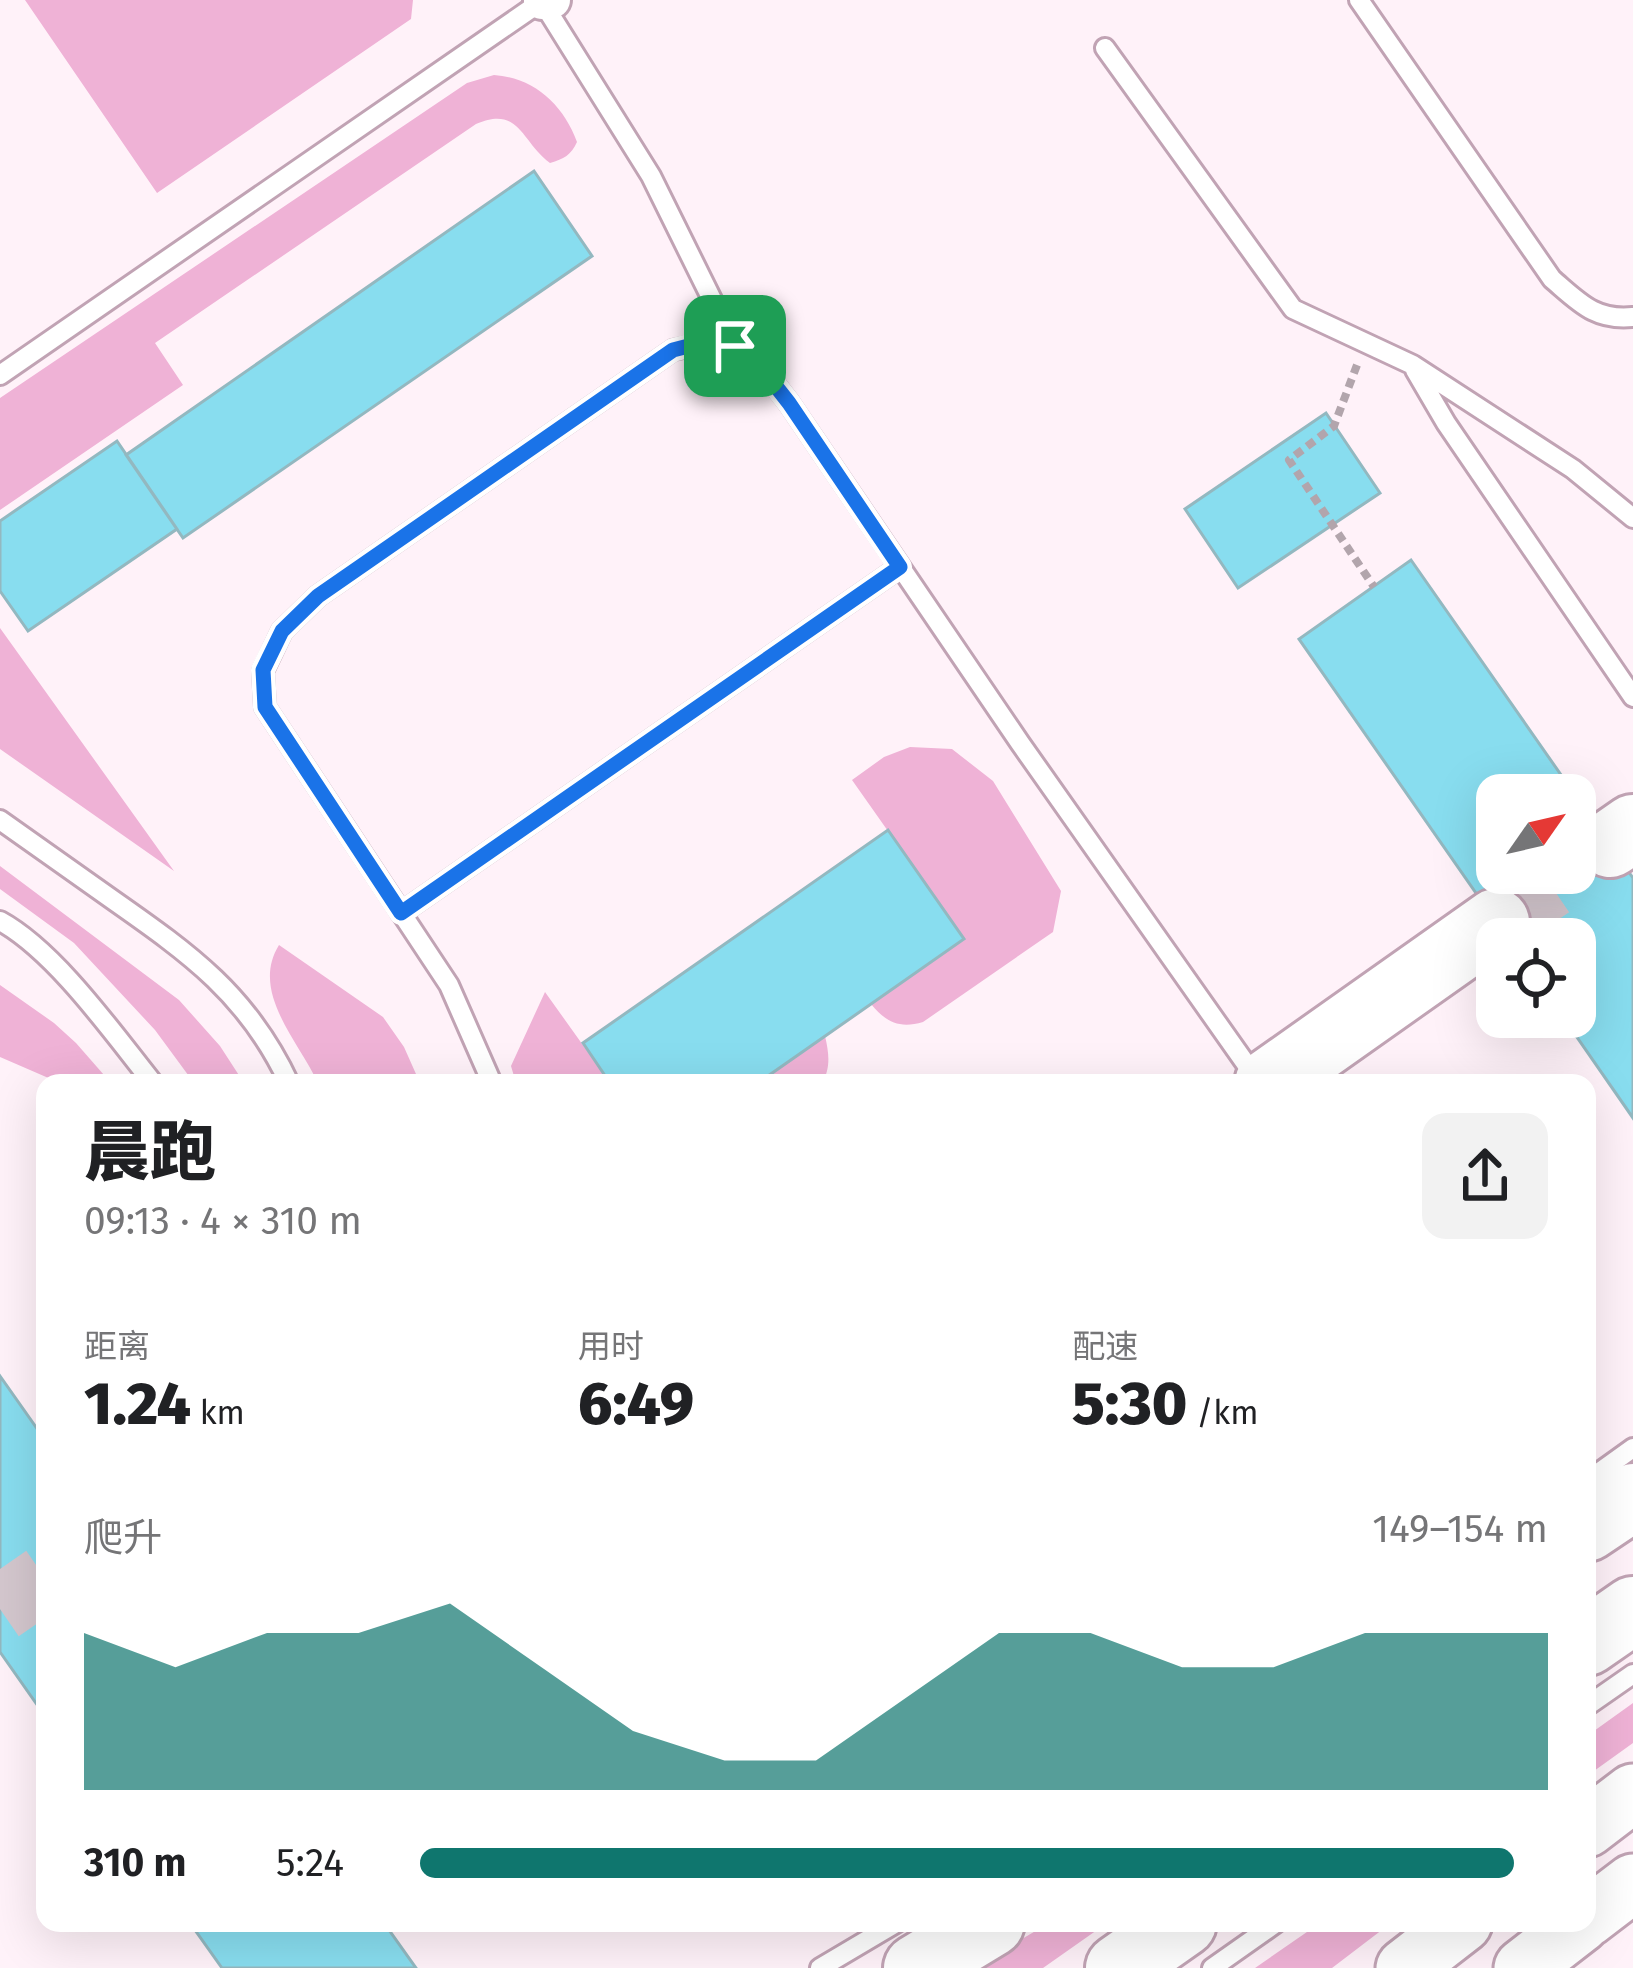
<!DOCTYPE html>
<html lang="zh">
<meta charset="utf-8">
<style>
body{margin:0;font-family:"Fira Sans","Noto Sans SC",sans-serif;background:#f2f2f2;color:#202124;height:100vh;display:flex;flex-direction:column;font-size:45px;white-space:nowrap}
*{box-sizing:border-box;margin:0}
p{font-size:39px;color:#757577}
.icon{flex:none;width:66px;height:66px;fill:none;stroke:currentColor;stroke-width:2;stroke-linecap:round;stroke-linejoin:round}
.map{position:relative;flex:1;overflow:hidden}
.sheet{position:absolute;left:36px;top:1074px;width:1560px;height:858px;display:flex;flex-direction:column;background:#fff;border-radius:24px;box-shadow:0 12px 48px #0002}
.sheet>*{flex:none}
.needle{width:78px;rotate:56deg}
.buttons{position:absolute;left:1476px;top:774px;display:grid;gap:24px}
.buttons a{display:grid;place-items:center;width:120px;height:120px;border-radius:24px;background:#fff;box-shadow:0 12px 48px #0002;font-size:60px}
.pin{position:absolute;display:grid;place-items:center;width:102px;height:102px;color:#fff;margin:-51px;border-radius:24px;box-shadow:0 6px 18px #0006}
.round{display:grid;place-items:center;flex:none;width:126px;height:126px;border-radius:24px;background:#f2f2f2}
.headline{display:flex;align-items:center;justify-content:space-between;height:204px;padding:0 48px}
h1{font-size:66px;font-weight:800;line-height:90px}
.metrics{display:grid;grid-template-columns:repeat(3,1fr);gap:18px;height:204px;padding:12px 48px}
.metrics div{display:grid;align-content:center}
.metrics b{font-size:60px;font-weight:800}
.metrics small{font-size:33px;font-weight:400}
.metrics p{font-size:33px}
.chart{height:336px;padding:24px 48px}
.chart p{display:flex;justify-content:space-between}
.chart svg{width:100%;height:216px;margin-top:12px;fill:#0f766e;opacity:.7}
ul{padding:0 48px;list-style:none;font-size:39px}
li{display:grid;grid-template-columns:192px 144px 1fr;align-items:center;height:90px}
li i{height:30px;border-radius:15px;background:#0f766e}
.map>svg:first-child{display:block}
.green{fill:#efb2d6}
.building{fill:#88ddef;stroke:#93b8c0;stroke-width:3;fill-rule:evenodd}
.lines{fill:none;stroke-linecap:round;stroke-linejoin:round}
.highway-tunnel{stroke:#d4c7ce;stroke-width:66;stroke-dasharray:66 33;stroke-linecap:butt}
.lane-casing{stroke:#c1a3b4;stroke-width:24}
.street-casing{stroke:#c1a3b4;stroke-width:42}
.primary-casing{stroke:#c1a3b4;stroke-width:63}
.highway-casing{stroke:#c1a3b4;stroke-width:72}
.path{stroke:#b2a5ac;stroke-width:8;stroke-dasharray:9 6;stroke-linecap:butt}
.lane{stroke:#fff;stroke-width:18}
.street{stroke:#fff;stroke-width:36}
.primary{stroke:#fff;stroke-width:57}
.highway{stroke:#fff;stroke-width:66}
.route-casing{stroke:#fff;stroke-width:24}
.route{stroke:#1a73e8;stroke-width:15}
</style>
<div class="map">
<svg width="1633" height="1968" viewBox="0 0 1633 1968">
<rect width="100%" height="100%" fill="#fff2f9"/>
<!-- green -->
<path class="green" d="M25 0H413L411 19 157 193Z
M494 75C534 78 563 104 577 142 571 155 564 159 550 163 521 142 520 105 476 124L155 343 183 385 0 510V398L467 83Z
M0 628 174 871 0 749Z
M910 747 952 749 993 781 1061 891 1053 932 923 1022C899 1029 886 1022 871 1004L964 939 852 780 884 757Z
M0 866 179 1000 220 1046 244 1083H194L155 1030 74 943 0 889Z
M279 945 383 1017 404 1047 420 1083H318C298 1040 250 992 279 945Z
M0 985 54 1023 76 1043 111 1083H60L0 1057Z
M545 992 610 1083H516L511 1066Z
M825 1036C829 1053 831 1068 822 1083H758Z
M1633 1703V1743L1587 1776V1736Z
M1049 1923H1107L1043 1968H973Z
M1320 1923H1391L1332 1968H1255Z"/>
<!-- building -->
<path class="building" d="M534 171 592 256 183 538 126 455Z
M1326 413 1380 493 1238 588 1185 509Z
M117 441 177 529 28 631 0 591V521Z
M1411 560 1633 878V1118L1563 1017H1575V939H1508L1299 639ZM1497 795H1575V873H1497Z
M888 830 964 939 758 1083H610L583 1043Z
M0 1376 45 1440V1716L0 1652Z
M190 1923H384L416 1968H222Z"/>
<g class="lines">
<!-- highway-tunnel -->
<path class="highway-tunnel" d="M1496 922 1568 873
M0 1609 45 1578"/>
<!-- lane casing -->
<g class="lane-casing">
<path id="lane" d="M541 0 651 176 735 346
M1359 0 1552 279C1579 302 1595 321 1633 317
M1105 48 1293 309 1413 365 1573 469 1633 518
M1415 370 1446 423 1633 697
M0 375 542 1
M0 820C38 847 75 873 113 900 190 954 248 995 289 1083
M401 913 900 567
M0 921C55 951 113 1033 153 1083
M492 1083 449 985 265 707 263 671 282 631 318 596 673 350C740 334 750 353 789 403L1020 743 1258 1081
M1587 1481 1633 1448
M1587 1706 1633 1674
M820 1968 896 1923
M1212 1968 1276 1923"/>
</g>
<!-- street casing -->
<g class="street-casing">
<path id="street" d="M542 1 552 0"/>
</g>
<!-- primary casing -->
<g class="primary-casing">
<path id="primary" d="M1587 1828 1633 1793
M1587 1918 1633 1883
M1405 1968 1463 1923
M1523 1968 1581 1923"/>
</g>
<!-- highway casing -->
<g class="highway-casing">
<path id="highway" d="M1610 844 1633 828
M1268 1083 1496 922
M1587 1528 1633 1497
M1587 1642 1633 1610
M917 1968 991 1923
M1119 1968 1183 1923"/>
</g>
<!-- path -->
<path class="path" d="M1357 365 1334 426 1289 460 1374 587"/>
<!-- lane -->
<use href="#lane" class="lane"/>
<!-- street -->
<use href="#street" class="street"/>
<!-- primary -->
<use href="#primary" class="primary"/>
<!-- highway -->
<use href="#highway" class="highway"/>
</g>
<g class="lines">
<!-- route casing -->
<g class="route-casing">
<path id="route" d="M704 342 735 346 763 370 789 403 900 567 401 913 265 707 263 670 282 631 318 596 673 350Z"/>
</g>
<!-- route -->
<use href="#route" class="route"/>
</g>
</svg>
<div class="buttons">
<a><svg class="needle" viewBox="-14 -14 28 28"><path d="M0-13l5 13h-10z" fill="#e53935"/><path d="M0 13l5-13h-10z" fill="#757577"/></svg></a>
<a><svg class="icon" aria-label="locate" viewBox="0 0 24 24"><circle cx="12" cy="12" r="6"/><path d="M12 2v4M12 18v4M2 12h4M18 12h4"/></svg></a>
</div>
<div class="pin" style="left:735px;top:346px;background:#1e9e55"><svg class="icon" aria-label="arrive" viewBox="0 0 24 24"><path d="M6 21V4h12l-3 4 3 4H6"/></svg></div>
<section class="sheet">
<div class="headline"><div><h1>晨跑</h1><p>09:13 · 4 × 310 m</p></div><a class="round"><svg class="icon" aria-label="share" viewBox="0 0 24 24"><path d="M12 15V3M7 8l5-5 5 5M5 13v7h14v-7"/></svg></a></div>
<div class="metrics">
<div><p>距离</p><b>1.24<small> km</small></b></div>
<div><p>用时</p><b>6:49</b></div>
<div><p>配速</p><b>5:30<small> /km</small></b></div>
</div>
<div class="chart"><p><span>爬升</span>149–154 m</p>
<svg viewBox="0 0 160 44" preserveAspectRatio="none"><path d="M0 44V12L10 19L20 12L30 12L40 6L50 19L60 32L70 38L80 38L90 25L100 12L110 12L120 19L130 19L140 12L150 12L160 12V44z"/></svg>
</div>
<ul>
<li><b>310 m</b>5:24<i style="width:97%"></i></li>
</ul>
</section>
</div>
